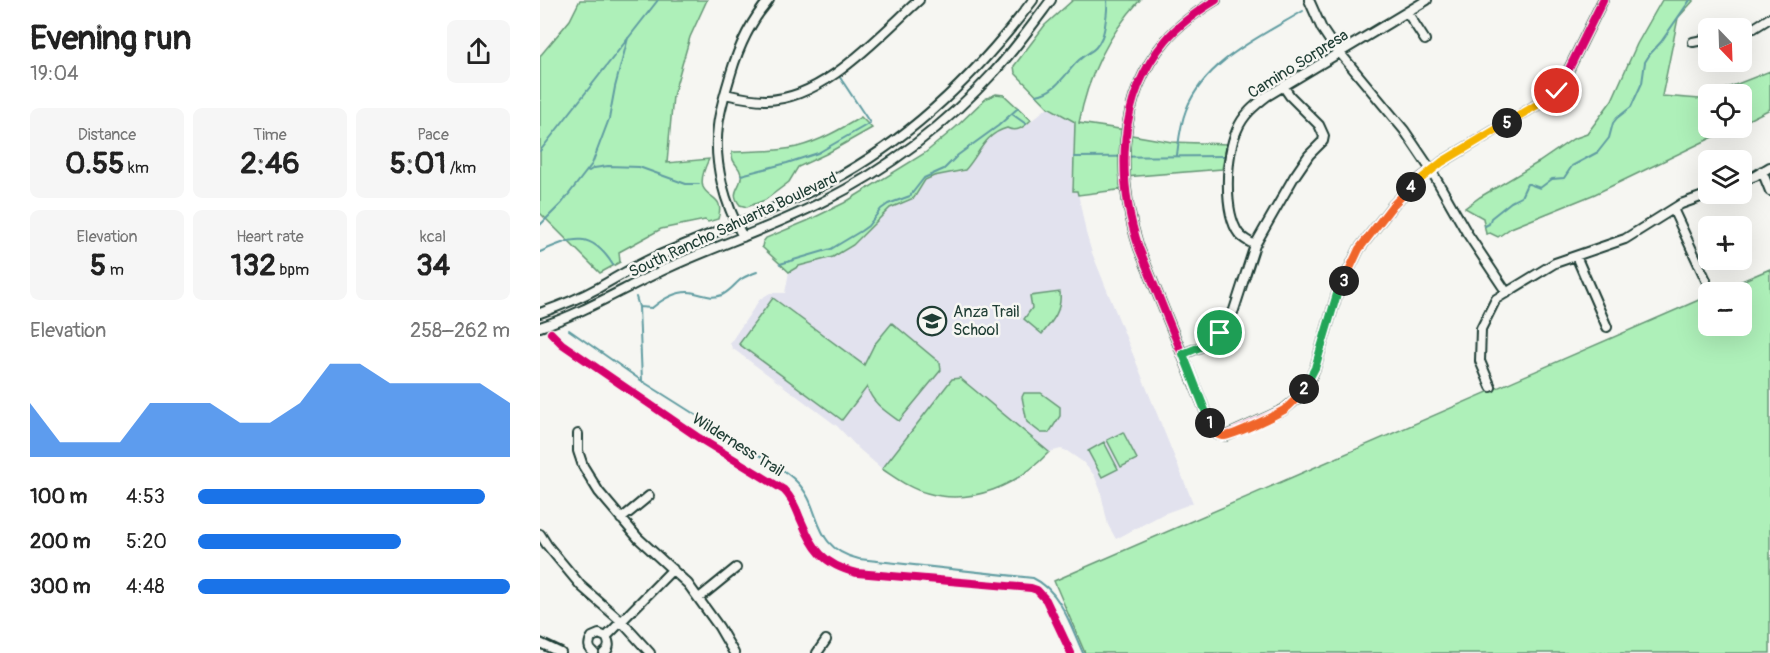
<!DOCTYPE html>
<meta charset="utf-8">
<style>
body{margin:0;font-family:Pangolin,sans-serif;background:#f6f6f6;color:#222;height:100vh;display:flex;flex-direction:column;font-size:22px;white-space:nowrap}
*{box-sizing:border-box;margin:0}
p{font-size:20px;color:#767676}
.icon{flex:none;width:33px;height:33px;fill:none;stroke:currentColor;stroke-width:2;stroke-linecap:round;stroke-linejoin:round}
.map{position:relative;flex:1;overflow:hidden}
.panel{display:flex;flex-direction:column;background:#fff;width:540px}
.panel>*{flex:none}
.needle{width:39px;rotate:157deg}
.controls{position:absolute;left:1158px;top:18px;display:grid;gap:12px}
.controls a{display:grid;place-items:center;width:54px;height:54px;border-radius:9px;background:#fff;box-shadow:0 6px 24px #0002;font-size:30px}
.pin{position:absolute;display:grid;place-items:center;width:51px;height:51px;color:#fff;margin:-26px;border:3px solid #fff;border-radius:50%;box-shadow:0 2px 6px #0007}
.km{position:absolute;width:30px;height:30px;margin:-15px;border-radius:50%;background:#222;color:#fff;font-size:16px;line-height:30px;text-align:center}
.round{display:grid;place-items:center;flex:none;width:63px;height:63px;border-radius:9px;background:#f6f6f6}
.summary{display:flex;align-items:center;justify-content:space-between;height:102px;padding:0 30px}
h1{font-size:33px;font-weight:700;line-height:45px}
.stats{display:grid;grid-template-columns:repeat(3,1fr);gap:9px;height:102px;padding:6px 30px}
.stats div{display:grid;align-content:center;border-radius:9px;background:#f6f6f6;text-align:center}
.stats b{font-size:30px;font-weight:700}
.stats small{font-size:16px;font-weight:400}
.stats p{font-size:16px}
.chart{height:168px;padding:12px 30px}
.chart p{display:flex;justify-content:space-between}
.chart svg{width:100%;height:108px;margin-top:6px;fill:#1a73e8;opacity:.7}
ul{padding:0 30px;list-style:none;font-size:20px}
li{display:grid;grid-template-columns:96px 72px 1fr;align-items:center;height:45px}
li i{height:15px;border-radius:8px;background:#1a73e8}
main{display:flex;flex:1;min-height:0}
.map>svg:first-child{display:block}
.built{fill:#e2e2ee}
.green{fill:#aef0b9;stroke:#669676;stroke-width:1.5}
.lines{fill:none;stroke-linecap:round;stroke-linejoin:round}
.stream{stroke:#609ca1;stroke-width:2}
.minor-casing{stroke:#1f3d34;stroke-width:12}
.minor{stroke:#f6f6f2;stroke-width:8}
.cycleway-casing{stroke:#f6f6f2;stroke-width:11}
.cycleway{stroke:#d6006c;stroke-width:8}
.split-1-casing{stroke:#fff;stroke-width:12}
.split-2-casing{stroke:#fff;stroke-width:12}
.split-3-casing{stroke:#fff;stroke-width:12}
.split-4-casing{stroke:#fff;stroke-width:12}
.split-5-casing{stroke:#fff;stroke-width:12}
.split-6-casing{stroke:#fff;stroke-width:12}
.split-1{stroke:#22a559;stroke-width:8}
.split-2{stroke:#f0652b;stroke-width:8}
.split-3{stroke:#22a559;stroke-width:8}
.split-4{stroke:#f0652b;stroke-width:8}
.split-5{stroke:#f5b400;stroke-width:8}
.split-6{stroke:#f5b400;stroke-width:8}
.labels{text-anchor:middle;dominant-baseline:central;stroke-width:5;stroke-linejoin:round;paint-order:stroke}
.street-label{font-size:16px;fill:#1f3d34;stroke:#f6f6f2}
.poi-label{font-size:16px;fill:#1f3d34;stroke:#f6f6f2;text-anchor:start}
</style>
<main>
<section class="panel">
<div class="summary"><div><h1>Evening run</h1><p>19:04</p></div><a class="round"><svg class="icon" aria-label="share" viewBox="0 0 24 24"><path d="M12 15V3M7 8l5-5 5 5M5 13v7h14v-7"/></svg></a></div>
<div class="stats">
<div><p>Distance</p><b>0.55<small> km</small></b></div>
<div><p>Time</p><b>2:46</b></div>
<div><p>Pace</p><b>5:01<small> /km</small></b></div>
</div>
<div class="stats">
<div><p>Elevation</p><b>5<small> m</small></b></div>
<div><p>Heart rate</p><b>132<small> bpm</small></b></div>
<div><p>kcal</p><b>34</b></div>
</div>
<div class="chart"><p><span>Elevation</span>258–262 m</p>
<svg viewBox="0 0 160 44" preserveAspectRatio="none"><path d="M0 44V22L10 38L20 38L30 38L40 22L50 22L60 22L70 30L80 30L90 22L100 6L110 6L120 14L130 14L140 14L150 14L160 22V44z"/></svg>
</div>
<ul>
<li><b>100 m</b>4:53<i style="width:92%"></i></li>
<li><b>200 m</b>5:20<i style="width:65%"></i></li>
<li><b>300 m</b>4:48<i style="width:100%"></i></li>
</ul>
</section>
<div class="map">
<svg width="1230" height="653" viewBox="0 0 1230 653">
<rect width="100%" height="100%" fill="#f6f6f2"/>
<filter id="ink" filterUnits="userSpaceOnUse"><feTurbulence type="fractalNoise" baseFrequency=".0167" numOctaves="2"/><feDisplacementMap in="SourceGraphic" scale="12" xChannelSelector="R" yChannelSelector="G"/><feConvolveMatrix kernelMatrix="1 2 1 2 8 2 1 2 1" color-interpolation-filters="sRGB"/></filter>
<g filter="url(#ink)">
<!-- built -->
<path class="built" d="M508 107 535 122 532 187 538 193 546 233 552 253 653 503 623 514 576 539 568 525 560 489 554 475 543 462 527 451 521 449 509 452 492 468 480 478 452 491 425 497H413L387 493 373 488 342 469 319 449 297 426 192 348 190 343 220 299 230 293H245L249 272 259 266 293 257 303 252 318 241 350 208 374 198 385 180 394 176 421 172 427 168 439 148 453 134 467 128 470 130H480Z"/>
<!-- green -->
<path class="green" d="M40 0H167L150 37 133 96 127 163 169 159C165 167 160 178 163 187 169 200 185 196 178 219L168 222 165 220 121 229 79 252 80 262 60 273 0 213V56L30 20Z
M533 0H600C568 35 548 75 539 123L586 130V134L632 142 687 144 682 169 585 177V189L538 195 537 191H533L535 122 508 107 475 73 474 66 505 25Z
M1122 0H1154L1138 18 1122 96 1160 99 1168 96V128H1192L1055 194 971 228 958 237 950 233 946 234 943 218 925 208 940 197 999 162 1033 139 1047 134 1072 100 1097 44Z
M1230 71V109L1202 123V94H1172Z
M456 94 464 95 491 120C484 127 477 133 467 128 444 134 439 155 425 170L394 176 385 180 374 198 350 208 313 245 293 257 259 266 249 272 222 247 223 242 226 238 267 221 304 203 385 153 416 127 445 99Z
M321 117 332 128 286 154 258 167 249 182 225 200 207 207 200 205C188 191 203 187 201 174 199 164 191 164 192 152 213 151 236 152 257 147 280 141 301 129 321 117Z
M1230 269V653H545L514 581 1168 296V326H1202V292H1176Z
M520 292C522 310 513 321 502 334L484 319 492 308 490 296Z
M233 298 324 365 334 345 352 323 400 363 401 370 359 421C345 411 333 404 327 387L302 420 199 344Z
M420 378 509 452C478 485 432 506 387 493 370 489 356 478 342 469L412 379Z
M484 393H501L520 407V416L509 433H501L487 422 482 397Z
M583 432 597 459 581 467 567 440Z
M564 442 578 469 562 477 548 451Z"/>
<g class="lines">
<!-- stream -->
<path class="stream" d="M496 95C517 92 526 72 539 60 550 50 555 53 562 37 565 30 568 8 567 0
M472 114 486 124
M0 151 118 0
M637 155C639 140 640 125 646 110 665 61 720 37 763 11
M534 157 688 156
M49 171 54 168 68 166 99 167 146 184H159
M201 175 247 163 278 153 330 123 299 76
M0 225 22 203 52 164 69 119 75 87 88 38
M945 226 949 224 951 218 971 202 981 197 987 184H989L1000 188 1012 179 1024 178 1032 166 1058 152 1069 138 1073 123 1077 118 1091 107 1102 83 1105 62 1110 54 1121 42 1150 0
M0 252C34 237 51 230 73 265
M240 264 291 249 321 231 328 226 341 209 348 204 370 196 384 178 404 169 418 155 458 126 478 108
M96 297 99 307 102 381C137 403 172 425 207 448 223 458 242 467 256 481 284 508 269 547 319 559L493 578C521 591 531 627 543 653
M99 307 112 308C123 299 139 289 155 293 165 295 171 299 182 295 190 291 194 285 200 280 205 276 212 274 217 272
M29 330 102 381"/>
<!-- minor casing -->
<g class="minor-casing">
<path id="minor" d="M676 0C658 11 640 23 626 40 577 98 576 178 599 248L670 423 675 433 686 436 743 410 758 398 768 384 775 368 797 294 819 249 853 205 878 180 902 162 1000 103 1017 91 1025 77 1063 0
M769 0 782 29 790 41 864 130 891 170 927 233 967 293
M867 12 885 40
M1202 31 1214 28 1230 18
M1153 42 1168 39
M185 94C198 97 212 100 226 100 283 100 339 36 379 0
M1222 171 1230 191
M1202 181 1215 176 1230 167
M1133 209 1166 280
M203 237C185 204 173 164 178 126 180 108 186 90 191 73 199 46 211 21 229 0
M715 245C709 242 703 239 699 234 683 212 686 155 697 130 703 115 714 106 727 96L887 0
M1036 256 1067 327
M0 313C20 306 40 298 58 288 77 277 95 266 115 257 173 232 234 211 291 181 372 138 438 73 493 0
M0 327C46 312 87 286 132 266 181 244 233 227 282 202 346 170 406 125 455 71 475 49 493 24 511 0
M643 354 665 345 674 339 687 324 694 310 715 245 754 177 769 155 783 141 784 136 779 125 750 96 743 86
M951 387 940 361 941 329 956 299 1015 263 1085 239 1141 204 1169 194
M38 434V451L43 466 59 492 98 538 148 584 179 627 194 653
M81 519 109 496
M0 534 7 545 41 586 81 621 110 653
M159 598 196 568
M66 637 133 569
M0 643 21 653
M54 653C48 649 48 643 52 637L59 634 66 637
M64 653C70 649 70 643 66 637
M277 653 286 640"/>
</g>
<!-- minor -->
<use href="#minor" class="minor"/>
<!-- cycleway casing -->
<g class="cycleway-casing">
<path id="cycleway" d="M676 0C658 11 640 23 626 40 577 98 576 178 599 248L670 423 675 433 686 436 743 410 758 398 768 384 775 368 797 294 819 249 853 205 878 180 902 162 1000 103 1017 91 1025 77 1063 0
M11 333 22 344 159 438 244 490C252 498 256 507 260 518 273 549 283 565 317 573L491 588 497 590 506 600 531 653"/>
</g>
<!-- cycleway -->
<use href="#cycleway" class="cycleway"/>
</g>
</g>
<g class="lines" filter="url(#ink)">
<!-- split-1 casing -->
<g class="split-1-casing">
<path id="split-1" d="M670 423 643 354 665 345 680 333"/>
</g>
<!-- split-2 casing -->
<g class="split-2-casing">
<path id="split-2" d="M670 423C673 429 675 435 682 436 690 438 735 415 744 410 752 404 758 397 764 389"/>
</g>
<!-- split-3 casing -->
<g class="split-3-casing">
<path id="split-3" d="M764 389 775 368 797 294 804 281"/>
</g>
<!-- split-4 casing -->
<g class="split-4-casing">
<path id="split-4" d="M804 281 819 249 853 205 871 187"/>
</g>
<!-- split-5 casing -->
<g class="split-5-casing">
<path id="split-5" d="M871 187 902 162 967 123"/>
</g>
<!-- split-6 casing -->
<g class="split-6-casing">
<path id="split-6" d="M967 123 1010 97 1017 91"/>
</g>
<!-- split-1 -->
<use href="#split-1" class="split-1"/>
<!-- split-2 -->
<use href="#split-2" class="split-2"/>
<!-- split-3 -->
<use href="#split-3" class="split-3"/>
<!-- split-4 -->
<use href="#split-4" class="split-4"/>
<!-- split-5 -->
<use href="#split-5" class="split-5"/>
<!-- split-6 -->
<use href="#split-6" class="split-6"/>
</g>
<!-- icons -->
<defs>
<g id="school-ring" transform="scale(1.5)"><circle r="9.5" fill="#f6f6f2" stroke="#1f3d34" stroke-width="1.5"/><path d="M0-5L7-2L0 1L-7-2ZM-4 1L0 2.5L4 1V4Q0 6-4 4Z" fill="#1f3d34"/></g>
</defs>
<g fill-rule="evenodd">
<use href="#school-ring" x="392" y="321"/>
</g>
<g class="labels">
<!-- street labels -->
<g class="street-label">
<text transform="translate(758 64) rotate(-32)">Camino Sorpresa</text>
<text transform="translate(193 225) rotate(-25)">South Rancho Sahuarita Boulevard</text>
<text transform="translate(198 445) rotate(32)">Wilderness Trail</text>
</g>
<!-- poi labels -->
<g class="poi-label">
<text x="413" y="312">Anza Trail<tspan x="413" dy="18">School</tspan></text>
</g>
</g>
</svg>
<div class="controls">
<a><svg class="needle" viewBox="-14 -14 28 28"><path d="M0-13l5 13h-10z" fill="#e53935"/><path d="M0 13l5-13h-10z" fill="#767676"/></svg></a>
<a><svg class="icon" aria-label="locate" viewBox="0 0 24 24"><circle cx="12" cy="12" r="6"/><path d="M12 2v4M12 18v4M2 12h4M18 12h4"/></svg></a>
<a><svg class="icon" aria-label="layers" viewBox="0 0 24 24"><path d="M12 4l9 5-9 5-9-5zM3 14l9 5 9-5"/></svg></a>
<a>+</a>
<a>−</a>
</div>
<div class="pin" style="left:680px;top:333px;background:#1e9e55"><svg class="icon" aria-label="arrive" viewBox="0 0 24 24"><path d="M6 21V4h12l-3 4 3 4H6"/></svg></div>
<div class="pin" style="left:1017px;top:91px;background:#d93025"><svg class="icon" aria-label="check" viewBox="0 0 24 24"><path d="M5 12l5 5 9-10"/></svg></div>
<b class="km" style="left:670px;top:423px">1</b>
<b class="km" style="left:764px;top:389px">2</b>
<b class="km" style="left:804px;top:281px">3</b>
<b class="km" style="left:871px;top:187px">4</b>
<b class="km" style="left:967px;top:123px">5</b>
</div>
</main>
